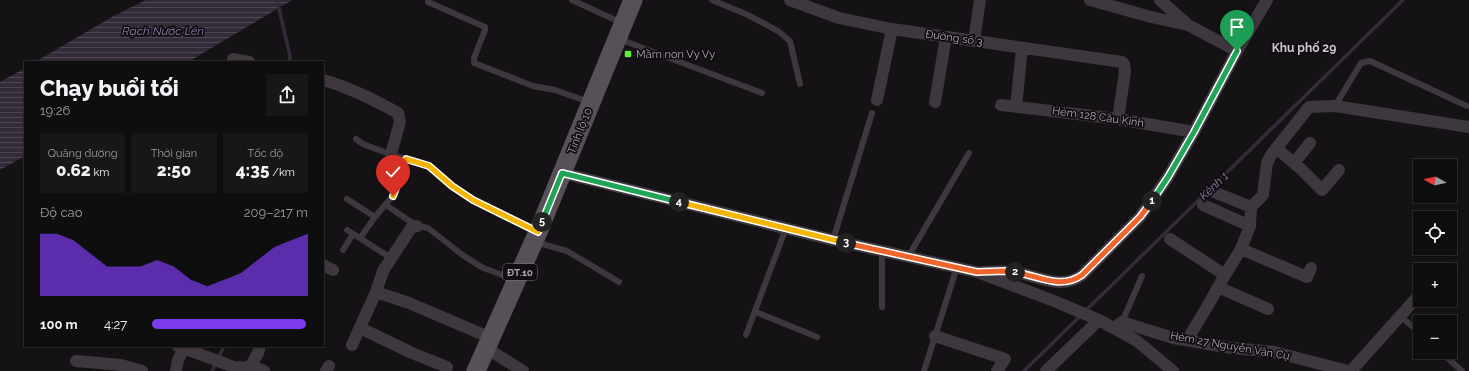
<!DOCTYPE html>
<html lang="vi">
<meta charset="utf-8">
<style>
body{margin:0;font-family:Raleway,sans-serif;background:#181718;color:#f1f3f6;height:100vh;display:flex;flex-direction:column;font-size:15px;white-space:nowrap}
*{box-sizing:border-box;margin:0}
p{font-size:13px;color:#9b9c9e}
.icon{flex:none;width:22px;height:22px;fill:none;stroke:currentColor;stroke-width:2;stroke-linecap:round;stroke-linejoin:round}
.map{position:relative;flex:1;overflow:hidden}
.drawer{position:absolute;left:24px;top:61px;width:300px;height:286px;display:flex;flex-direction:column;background:#0f0e0f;border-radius:0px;box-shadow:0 1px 3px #0004,0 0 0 1px #2f2e2f}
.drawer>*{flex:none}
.needle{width:26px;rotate:278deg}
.tools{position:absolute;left:1413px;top:159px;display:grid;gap:8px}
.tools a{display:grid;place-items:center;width:44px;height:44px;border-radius:0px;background:#0f0e0f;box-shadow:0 1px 3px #0004,0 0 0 1px #2f2e2f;font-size:20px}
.pin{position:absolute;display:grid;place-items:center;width:34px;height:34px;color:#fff;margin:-41px -17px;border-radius:50% 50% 50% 0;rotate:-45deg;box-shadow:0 0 4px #0007}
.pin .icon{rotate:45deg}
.km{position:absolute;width:20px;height:20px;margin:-10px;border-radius:50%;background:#222;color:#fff;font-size:11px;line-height:20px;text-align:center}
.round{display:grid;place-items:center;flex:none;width:42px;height:42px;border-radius:0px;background:#181718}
.head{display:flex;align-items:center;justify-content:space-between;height:68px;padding:0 16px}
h1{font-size:22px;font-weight:800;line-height:30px}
.stats{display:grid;grid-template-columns:repeat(3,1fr);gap:6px;height:68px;padding:4px 16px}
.stats div{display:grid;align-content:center;border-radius:0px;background:#181718;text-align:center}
.stats b{font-size:17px;font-weight:800}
.stats small{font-size:11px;font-weight:400}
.stats p{font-size:11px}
.chart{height:112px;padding:8px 16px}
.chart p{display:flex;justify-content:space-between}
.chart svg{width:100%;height:72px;margin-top:4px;fill:#7c3aed;opacity:.7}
ul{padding:0 16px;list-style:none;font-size:13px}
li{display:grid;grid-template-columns:64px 48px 1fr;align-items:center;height:30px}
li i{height:10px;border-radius:5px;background:#7c3aed}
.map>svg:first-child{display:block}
.water{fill:url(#water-rules)}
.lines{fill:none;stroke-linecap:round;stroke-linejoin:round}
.stream{stroke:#332b39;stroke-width:3.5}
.lane{stroke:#3e383e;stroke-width:6}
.street{stroke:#3e383e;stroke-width:12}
.primary{stroke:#575058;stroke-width:19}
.split-1-casing{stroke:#fff;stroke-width:8}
.split-2-casing{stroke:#fff;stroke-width:8}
.split-3-casing{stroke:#fff;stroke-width:8}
.split-4-casing{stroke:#fff;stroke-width:8}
.split-5-casing{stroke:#fff;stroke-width:8}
.split-6-casing{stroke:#fff;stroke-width:8}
.split-1{stroke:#22a559;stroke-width:5}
.split-2{stroke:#f0652b;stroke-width:5}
.split-3{stroke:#f0652b;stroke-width:5}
.split-4{stroke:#f5b400;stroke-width:5}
.split-5{stroke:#22a559;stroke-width:5}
.split-6{stroke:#f5b400;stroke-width:5}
.poi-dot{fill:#5eef30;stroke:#0f0d0f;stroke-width:1.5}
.labels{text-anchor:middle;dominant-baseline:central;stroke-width:3.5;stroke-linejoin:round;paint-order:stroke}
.shield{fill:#0f0d0f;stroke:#807782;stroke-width:1}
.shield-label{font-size:10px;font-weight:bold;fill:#b1a4b4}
.street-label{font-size:11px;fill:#b1a4b4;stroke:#0f0d0f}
.poi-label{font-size:11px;fill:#b1a4b4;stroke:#0f0d0f;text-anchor:start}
.water-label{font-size:12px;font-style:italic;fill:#987baf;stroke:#0f0d0f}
.neighbourhood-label{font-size:12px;font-weight:bold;fill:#cec5d0;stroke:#0f0d0f}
</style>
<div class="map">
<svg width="1469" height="371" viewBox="0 0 1469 371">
<defs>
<pattern id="water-rules" width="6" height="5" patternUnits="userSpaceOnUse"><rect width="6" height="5" fill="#332b39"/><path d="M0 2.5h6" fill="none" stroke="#4e4753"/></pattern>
</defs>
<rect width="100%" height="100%" fill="#141214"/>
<!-- water -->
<path class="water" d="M146 0H292L188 62H35L110 18Z
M25 68V156L0 170V82Z"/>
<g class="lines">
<!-- stream -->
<path class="stream" d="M277 0 290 56 289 62
M212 371 224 346
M1024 371 1403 0"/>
<!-- lane -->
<path class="lane" d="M572 0 622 23
M712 0 748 15 778 31 790 41 800 84
M428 2 485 27V30L474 58V63L533 86 555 90 589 102
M619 39 762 93
M1335 106 1361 63 1370 61 1467 106
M356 139 363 144 384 152 429 166 452 186 473 200 536 231
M347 199 375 217 396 192V188C390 179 401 167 406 159
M386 205 417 226 428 228 464 256 483 268 500 274 514 281
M347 230 391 258
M360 238 375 217
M833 240 872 113
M535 242 567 251 619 282
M343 250 353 234
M908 257 969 153
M882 307V251
M756 312 817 337
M1400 316 1420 333
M1122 322 1142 276
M746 335 786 228
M1441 352 1462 371
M924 371 957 267"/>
<!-- street -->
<path class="street" d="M790 0 839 18 892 29 1122 62 1124 64 1125 72 1118 119
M1090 0 1151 17 1188 25 1237 51
M1160 0 1187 24
M974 41 980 0
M233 59 249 62
M323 80C349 87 374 100 398 113L400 122 391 154
M877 100 892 29
M935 102 946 37
M1001 105 1118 119 1194 132
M1016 107 1022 48
M1276 148 1301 169 1322 190 1339 170
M1294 163 1310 143
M562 173 833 240 977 272 1054 301 1099 320 1137 341 1173 371
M1214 192 1251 207
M1203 205 1250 226
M1170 239 1225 275
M1241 249 1307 277 1311 268
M323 265 333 270
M982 272C992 272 1003 270 1013 272 1037 275 1061 291 1082 275L1140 217 1168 177 1194 132 1237 51 1267 0
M1218 287 1268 309
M376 292 409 303 491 338
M360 328 412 353 447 367
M1114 328 1122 322 1173 338 1232 348 1274 352 1348 371
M935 336 1005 359 997 371
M1187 340 1207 307 1225 275 1241 249 1250 226 1251 207 1263 195 1267 163 1271 155 1309 107 1335 106 1469 127
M352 345 376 292 383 271 411 228 417 226
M178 346 234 367 257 368 264 371
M486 348 523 371
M76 361 121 365 142 371
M176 371 178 360 185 346
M248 371 258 353 260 346
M326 371 329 366
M1046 371 1099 320
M1351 371 1420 294"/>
<!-- primary -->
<path class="primary" d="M476 371 538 232 633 0"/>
</g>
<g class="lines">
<!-- split-1 casing -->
<g class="split-1-casing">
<path id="split-1" d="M1152 201 1168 177 1194 132 1237 51"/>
</g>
<!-- split-2 casing -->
<g class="split-2-casing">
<path id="split-2" d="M1015 272C1038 276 1061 290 1082 275L1140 217 1152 201"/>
</g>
<!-- split-3 casing -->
<g class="split-3-casing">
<path id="split-3" d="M846 243 977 272 1005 271 1015 272"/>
</g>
<!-- split-4 casing -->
<g class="split-4-casing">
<path id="split-4" d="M679 202 846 243"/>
</g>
<!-- split-5 casing -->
<g class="split-5-casing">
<path id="split-5" d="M542 222 562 173 679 202"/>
</g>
<!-- split-6 casing -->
<g class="split-6-casing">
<path id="split-6" d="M393 196 396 188C390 179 401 167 406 159L429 166 452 186 473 200 538 232 542 222"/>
</g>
<!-- split-1 -->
<use href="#split-1" class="split-1"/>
<!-- split-2 -->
<use href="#split-2" class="split-2"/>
<!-- split-3 -->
<use href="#split-3" class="split-3"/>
<!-- split-4 -->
<use href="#split-4" class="split-4"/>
<!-- split-5 -->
<use href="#split-5" class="split-5"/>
<!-- split-6 -->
<use href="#split-6" class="split-6"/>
</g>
<!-- markers -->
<rect class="poi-dot" x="624" y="50" width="8" height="8" rx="2"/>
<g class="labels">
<!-- shield labels -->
<rect class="shield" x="503" y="264" width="34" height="16" rx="3"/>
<g class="shield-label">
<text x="520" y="272">ĐT.10</text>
</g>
<!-- street labels -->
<g class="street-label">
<text transform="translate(954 38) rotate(8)">Đường số 3</text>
<text transform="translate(1098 117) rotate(8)">Hẻm 128 Cầu Kinh</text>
<text transform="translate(580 131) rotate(-68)">Tỉnh lộ 10</text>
<text transform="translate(1230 346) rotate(10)">Hẻm 27 Nguyễn Văn Cự</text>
</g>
<!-- poi labels -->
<g class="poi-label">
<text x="636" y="54">Mầm non Vy Vy</text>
</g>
<!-- water labels -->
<g class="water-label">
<text x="163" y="31">Rạch Nước Lên</text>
<text transform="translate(1214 186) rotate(-44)">Kênh 1</text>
</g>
<!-- neighbourhood labels -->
<g class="neighbourhood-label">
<text x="1304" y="48">Khu phố 29</text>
</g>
</g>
</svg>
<div class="tools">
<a><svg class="needle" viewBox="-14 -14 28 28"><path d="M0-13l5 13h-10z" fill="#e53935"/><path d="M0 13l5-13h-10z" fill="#9b9c9e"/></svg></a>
<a><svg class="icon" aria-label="locate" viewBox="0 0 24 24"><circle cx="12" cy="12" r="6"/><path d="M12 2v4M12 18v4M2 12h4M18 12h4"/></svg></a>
<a>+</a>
<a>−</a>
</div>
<div class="pin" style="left:1237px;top:51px;background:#1e9e55"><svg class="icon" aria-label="arrive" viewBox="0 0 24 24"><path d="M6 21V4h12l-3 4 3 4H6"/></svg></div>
<div class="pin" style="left:393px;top:196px;background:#d93025"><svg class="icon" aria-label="check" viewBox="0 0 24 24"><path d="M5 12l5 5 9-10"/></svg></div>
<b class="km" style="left:1152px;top:201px">1</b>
<b class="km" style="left:1015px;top:272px">2</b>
<b class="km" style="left:846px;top:243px">3</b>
<b class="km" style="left:679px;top:202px">4</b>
<b class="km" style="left:542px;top:222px">5</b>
<section class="drawer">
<div class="head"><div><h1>Chạy buổi tối</h1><p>19:26</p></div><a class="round"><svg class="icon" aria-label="share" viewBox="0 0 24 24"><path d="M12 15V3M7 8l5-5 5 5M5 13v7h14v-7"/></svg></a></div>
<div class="stats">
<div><p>Quãng đường</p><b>0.62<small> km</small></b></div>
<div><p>Thời gian</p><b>2:50</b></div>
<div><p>Tốc độ</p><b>4:35<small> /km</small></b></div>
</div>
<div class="chart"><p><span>Độ cao</span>209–217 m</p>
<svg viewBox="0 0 160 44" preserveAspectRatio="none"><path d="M0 44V6L10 6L20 10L30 18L40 26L50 26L60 26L70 22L80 26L90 34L100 38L110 34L120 30L130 22L140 14L150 10L160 6V44z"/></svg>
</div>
<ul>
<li><b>100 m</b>4:27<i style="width:99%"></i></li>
</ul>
</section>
</div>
